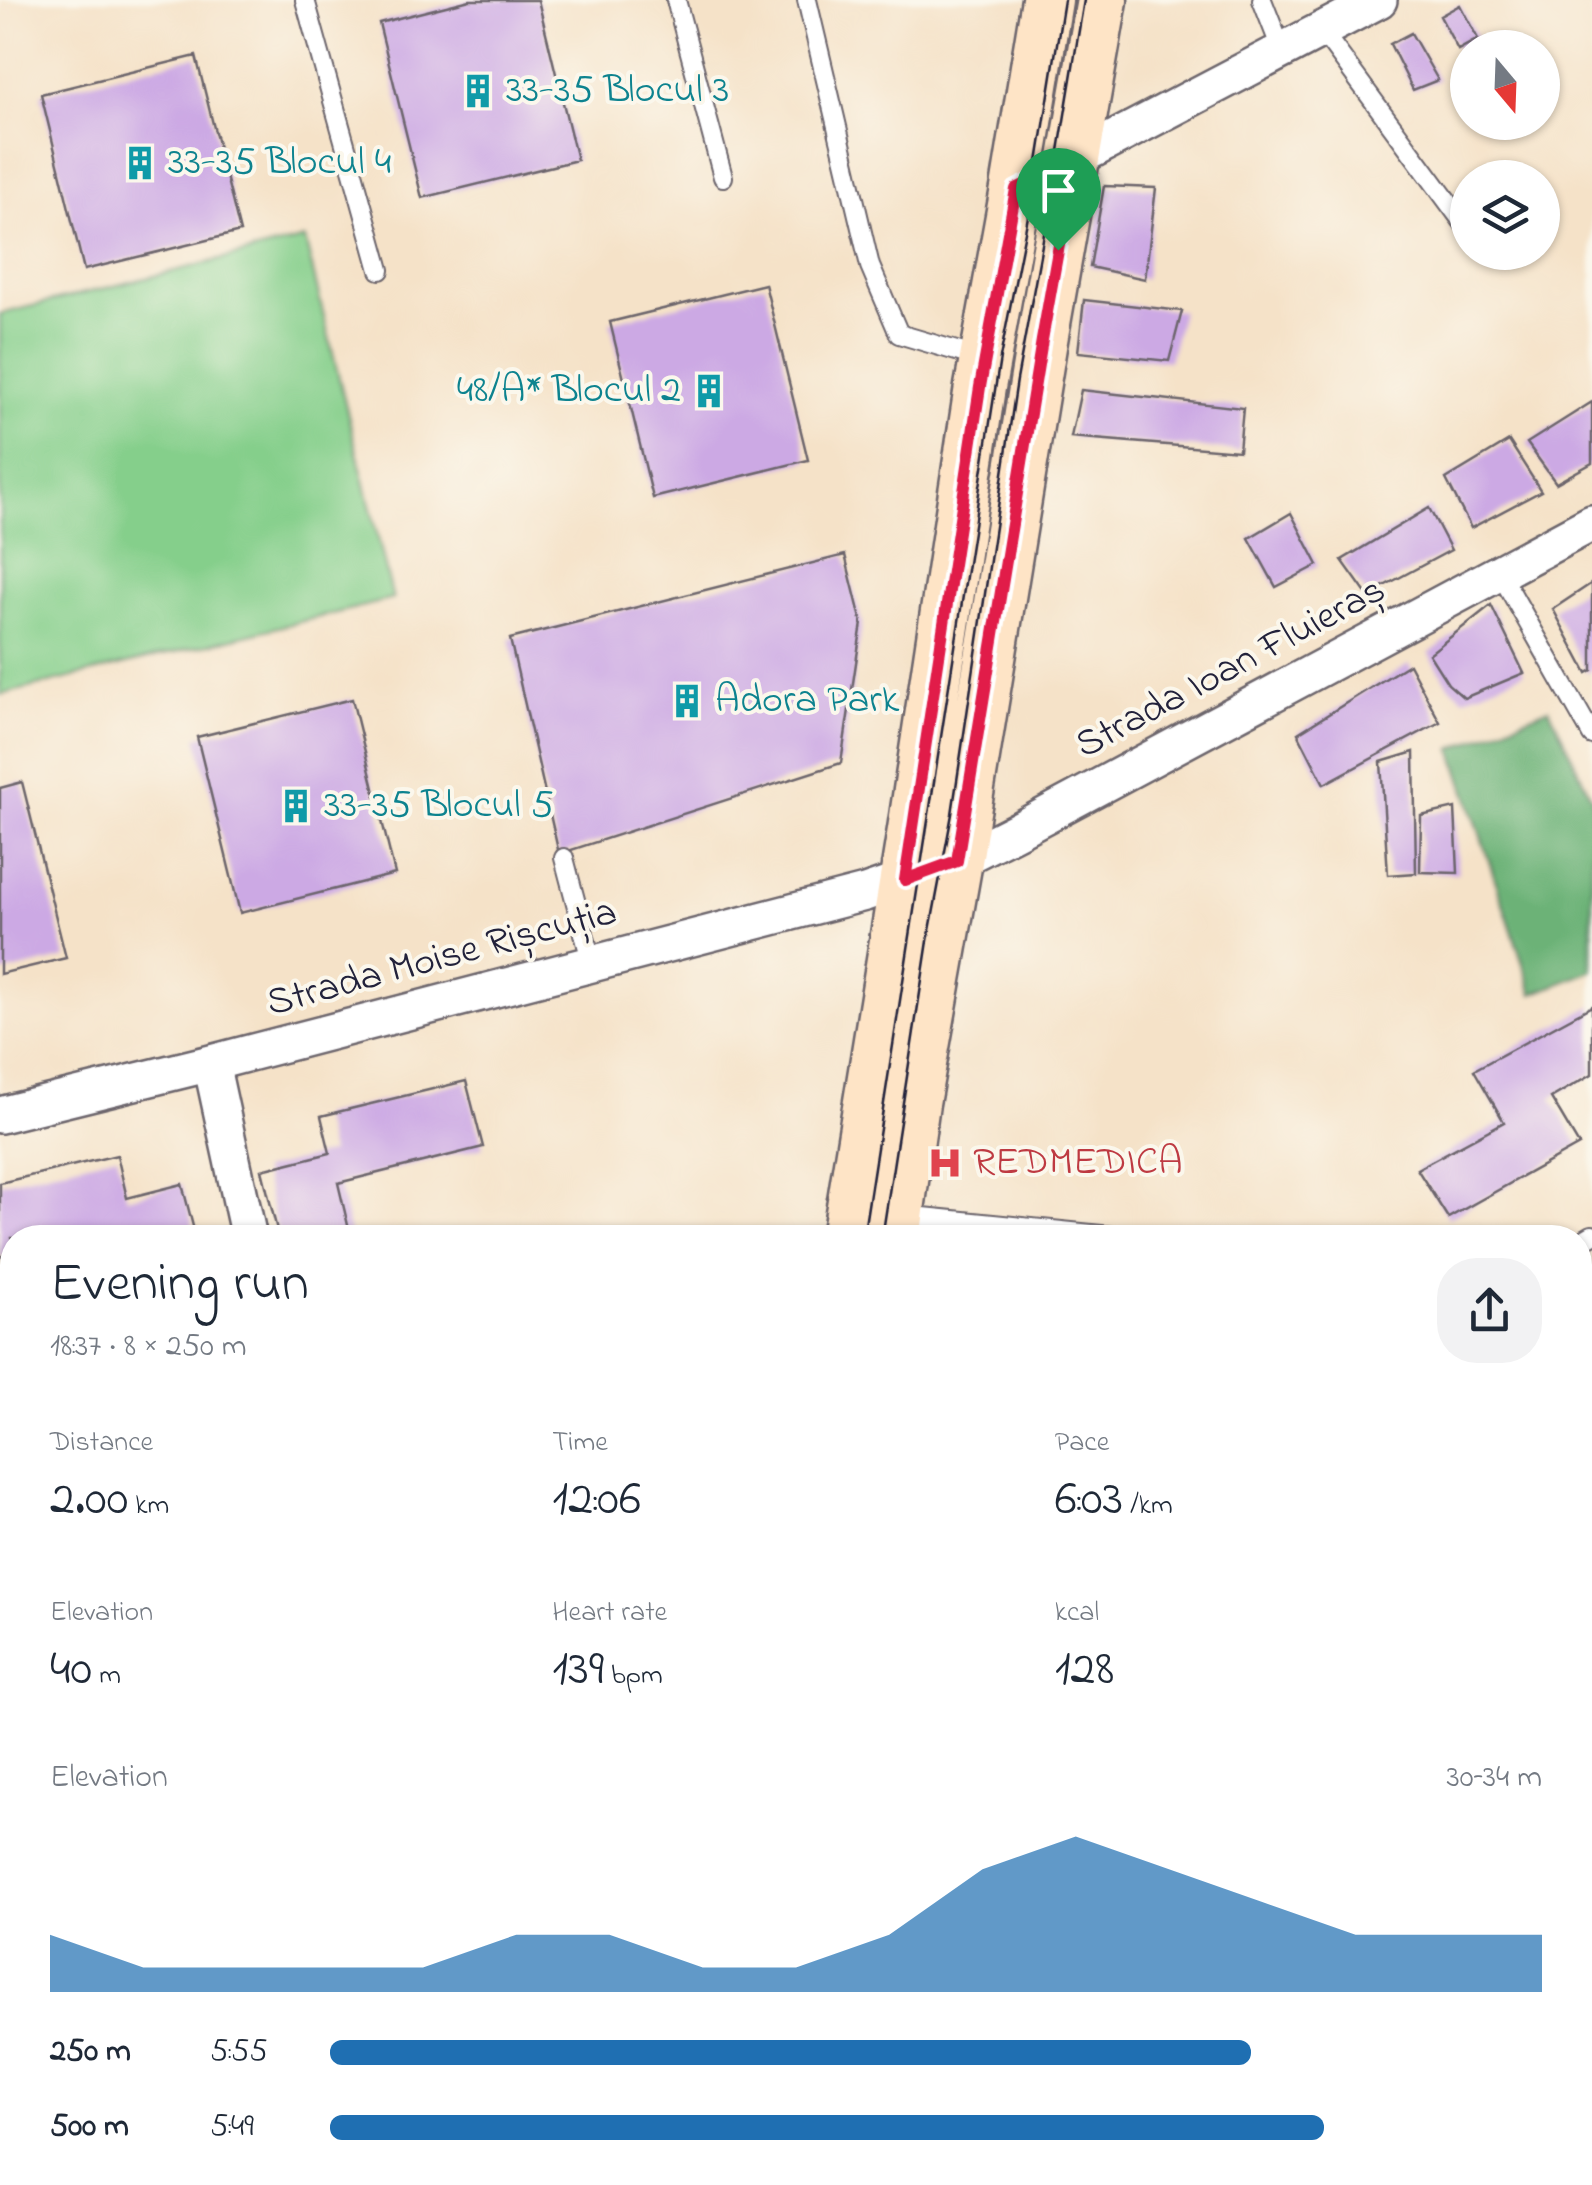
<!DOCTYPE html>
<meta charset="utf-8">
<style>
body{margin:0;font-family:"Indie Flower",sans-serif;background:#f2f2f3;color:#1f2937;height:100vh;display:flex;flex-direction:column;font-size:38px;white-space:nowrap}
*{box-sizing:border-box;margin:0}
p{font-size:32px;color:#747a83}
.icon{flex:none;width:55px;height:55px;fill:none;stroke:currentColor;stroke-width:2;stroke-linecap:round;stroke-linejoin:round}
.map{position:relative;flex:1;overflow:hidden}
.sheet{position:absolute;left:0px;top:1225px;width:1592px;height:960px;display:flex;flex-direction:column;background:#fff;border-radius:40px 40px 0 0;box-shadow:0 2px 8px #0004}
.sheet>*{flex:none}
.needle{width:65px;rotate:161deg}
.fabs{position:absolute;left:1450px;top:30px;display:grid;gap:20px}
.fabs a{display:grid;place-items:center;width:110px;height:110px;border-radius:50%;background:#fff;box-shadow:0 2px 8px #0004;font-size:50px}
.pin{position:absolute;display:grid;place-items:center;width:85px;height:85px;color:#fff;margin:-102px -42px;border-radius:50% 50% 50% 0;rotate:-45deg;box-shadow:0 0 10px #0007}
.pin .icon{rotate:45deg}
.round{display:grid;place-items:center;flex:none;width:105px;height:105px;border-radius:40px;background:#f2f2f3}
.head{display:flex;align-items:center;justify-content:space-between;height:170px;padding:0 50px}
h1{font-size:55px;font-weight:600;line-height:75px}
.stats{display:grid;grid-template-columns:repeat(3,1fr);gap:15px;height:170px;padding:10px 50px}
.stats div{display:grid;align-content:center}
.stats b{font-size:50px;font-weight:600}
.stats small{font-size:28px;font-weight:400}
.stats p{font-size:28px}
.chart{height:280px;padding:20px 50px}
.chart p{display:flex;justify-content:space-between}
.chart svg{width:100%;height:180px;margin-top:10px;fill:#1f6fb2;opacity:.7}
ul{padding:0 50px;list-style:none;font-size:32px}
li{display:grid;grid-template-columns:160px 120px 1fr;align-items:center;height:75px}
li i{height:25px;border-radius:12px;background:#1f6fb2}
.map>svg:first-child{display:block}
.green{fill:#85cf8b;stroke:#547863;stroke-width:2.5}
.forest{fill:#6cb277;stroke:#476a59;stroke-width:2.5}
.building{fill:#cca9e4}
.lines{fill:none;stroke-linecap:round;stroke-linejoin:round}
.service-casing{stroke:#6c656c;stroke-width:22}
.minor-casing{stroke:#6c656c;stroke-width:40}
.secondary-casing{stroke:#6c656c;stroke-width:55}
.service{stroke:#fff;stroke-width:18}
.minor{stroke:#fff;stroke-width:35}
.secondary{stroke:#fee4c6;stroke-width:50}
.tram{stroke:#22223b;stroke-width:2.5}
.route-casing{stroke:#fff;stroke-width:20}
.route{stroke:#e11d48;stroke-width:12}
.labels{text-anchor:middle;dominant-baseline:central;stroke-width:8;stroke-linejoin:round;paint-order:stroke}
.culture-label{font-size:40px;fill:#0d838f;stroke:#fbf7ec;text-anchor:start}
.street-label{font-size:40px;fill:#22223b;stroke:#fbf7ec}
.health-label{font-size:40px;fill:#be3a42;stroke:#fbf7ec;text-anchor:start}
</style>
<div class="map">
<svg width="1592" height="2185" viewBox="0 0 1592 2185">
<rect width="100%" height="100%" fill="#fbf7ec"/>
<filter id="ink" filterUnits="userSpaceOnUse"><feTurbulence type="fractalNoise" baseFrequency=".01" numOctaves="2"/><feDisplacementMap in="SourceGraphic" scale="20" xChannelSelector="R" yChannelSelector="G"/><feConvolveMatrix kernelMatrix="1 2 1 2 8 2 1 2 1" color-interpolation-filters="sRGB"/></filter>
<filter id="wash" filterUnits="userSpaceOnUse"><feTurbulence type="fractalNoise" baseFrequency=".0048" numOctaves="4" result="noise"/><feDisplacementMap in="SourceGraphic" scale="40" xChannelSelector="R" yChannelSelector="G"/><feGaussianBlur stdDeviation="2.25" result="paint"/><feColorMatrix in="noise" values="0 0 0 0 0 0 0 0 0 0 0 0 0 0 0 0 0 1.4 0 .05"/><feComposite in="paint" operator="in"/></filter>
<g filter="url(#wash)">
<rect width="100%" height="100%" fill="#f5e2c8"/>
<!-- green -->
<path class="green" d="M305 239 393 599 0 695V314Z"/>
<!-- forest -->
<path class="forest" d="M1549 708 1592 799V971L1533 994 1452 749Z"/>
<g id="blocks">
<!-- building -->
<path class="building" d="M470 0H538L577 160 422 198 379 23Z
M1460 5 1478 39 1458 50 1440 16Z
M1411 33 1438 80 1413 90 1390 44Z
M196 56 240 232 84 270 41 94Z
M1104 186 1156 188 1145 279 1090 267Z
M765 284 808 460 653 498 610 322Z
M1084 300 1182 311 1169 361 1078 352Z
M1081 390 1243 408 1239 451 1071 437Z
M1592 402V463L1556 483 1527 443Z
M1509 441 1541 491 1471 528 1446 479Z
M1429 508 1451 550 1367 595 1342 560Z
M1291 513 1318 565 1276 587 1249 538Z
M845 555 862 623 841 763 559 854 510 639Z
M1592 583V670L1587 673 1553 609Z
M1491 605 1524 673 1464 698 1448 684 1429 654Z
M1409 664 1440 722 1324 784 1298 733Z
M352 699 395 874 240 913 197 737Z
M1414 752 1416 873 1388 875 1381 762Z
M22 782 66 958 0 974V788Z
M1455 808 1458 873 1420 872 1421 816Z
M1592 1006V1074L1551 1098 1579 1145 1448 1218 1417 1169 1504 1122 1474 1070Z
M466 1081 483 1147 338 1183 351 1238H279L262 1170 330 1153 321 1116Z
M117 1155 127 1198 182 1184 196 1238H116L114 1230 84 1238H12V1254L0 1257V1183Z
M11 1994 12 2083 0 2086V1997Z
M125 2172H143L147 2185H111L109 2177Z
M277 2172H293L309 2185H264Z"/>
</g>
</g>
<g filter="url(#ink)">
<use href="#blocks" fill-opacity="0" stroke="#6c656c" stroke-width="2.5"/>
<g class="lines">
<!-- service casing -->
<g class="service-casing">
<path id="service" d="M305 0 380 270
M676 0 723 177
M807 0 870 266 899 334 980 358
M1262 0 1282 51
M1322 31 1468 229
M1500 573 1592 735
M564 858 592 964
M903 1215 1132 1238
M1580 1242 1592 1235
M0 2119 12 2116
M777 2172 779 2185"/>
</g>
<!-- minor casing -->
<g class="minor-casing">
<path id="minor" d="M1062 166 1379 0
M211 1063 249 1238
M0 1115 211 1063 865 893 957 861 1016 831 1592 523
M1342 2172 1348 2185"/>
</g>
<!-- secondary casing -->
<g class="secondary-casing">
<path id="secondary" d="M847 1238 913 830 980 387 1016 189 1047 0
M895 1238 914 1103 957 861 1042 340 1102 0
M368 2185 379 2172
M430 2185 441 2172"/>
</g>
<!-- service -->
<use href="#service" class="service"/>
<!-- minor -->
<use href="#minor" class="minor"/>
<!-- secondary -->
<use href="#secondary" class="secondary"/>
<!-- tram -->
<path class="tram" d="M863 1238 1000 358 1035 181 1064 0
M882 1238 928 941 952 814 1017 380 1056 169 1084 0
M386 2185 398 2172
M412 2185 424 2172"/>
</g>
</g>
<g class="lines" filter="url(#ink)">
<!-- route casing -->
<g class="route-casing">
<path id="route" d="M1074 161 1042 340 957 861 905 880 980 387 1016 189Z"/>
</g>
<!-- route -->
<use href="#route" class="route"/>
</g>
<!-- icons -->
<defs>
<g id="building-bare" transform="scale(2.7)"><path d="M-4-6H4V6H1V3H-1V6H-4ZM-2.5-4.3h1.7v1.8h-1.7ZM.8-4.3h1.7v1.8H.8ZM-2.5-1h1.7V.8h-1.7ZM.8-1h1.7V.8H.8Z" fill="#0f9aa8" stroke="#fbf7ec" stroke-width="2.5" paint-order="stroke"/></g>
<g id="hospital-bare" transform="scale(2.7)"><path d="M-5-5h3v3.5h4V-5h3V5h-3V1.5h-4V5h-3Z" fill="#e0444e" stroke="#fbf7ec" stroke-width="2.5" paint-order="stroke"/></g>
</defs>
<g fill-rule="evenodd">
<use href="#building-bare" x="478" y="91"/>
<use href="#building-bare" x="140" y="163"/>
<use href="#building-bare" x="709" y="391"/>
<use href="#building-bare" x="687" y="701"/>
<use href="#building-bare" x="296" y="806"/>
<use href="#hospital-bare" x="945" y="1163"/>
</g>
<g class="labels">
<!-- culture labels -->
<g class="culture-label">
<text x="506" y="91">33-35 Blocul 3</text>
<text x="168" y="163">33-35 Blocul 4</text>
<text x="681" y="391" text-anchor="end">48/A* Blocul 2</text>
<text x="715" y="701">Adora Park</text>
<text x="324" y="806">33-35 Blocul 5</text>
</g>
<!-- street labels -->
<g class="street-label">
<text transform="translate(1231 669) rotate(-28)">Strada Ioan Fluieraș</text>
<text transform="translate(442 959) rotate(-15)">Strada Moise Rișcuția</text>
</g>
<!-- health labels -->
<g class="health-label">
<text x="973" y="1163">REDMEDICA</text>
</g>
</g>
</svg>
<div class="fabs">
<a><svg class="needle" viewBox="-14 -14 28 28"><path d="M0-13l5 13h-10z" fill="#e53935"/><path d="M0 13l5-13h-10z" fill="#747a83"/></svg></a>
<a><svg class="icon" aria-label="layers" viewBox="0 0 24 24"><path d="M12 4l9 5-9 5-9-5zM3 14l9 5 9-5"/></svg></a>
</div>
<div class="pin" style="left:1058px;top:250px;background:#1e9e55"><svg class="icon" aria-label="arrive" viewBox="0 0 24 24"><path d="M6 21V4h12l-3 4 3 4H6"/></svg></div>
<section class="sheet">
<div class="head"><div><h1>Evening run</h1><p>18:37 · 8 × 250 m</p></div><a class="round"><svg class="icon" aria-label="share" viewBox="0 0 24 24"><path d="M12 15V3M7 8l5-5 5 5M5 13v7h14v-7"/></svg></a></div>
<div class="stats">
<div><p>Distance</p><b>2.00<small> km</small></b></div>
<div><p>Time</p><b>12:06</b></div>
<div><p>Pace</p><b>6:03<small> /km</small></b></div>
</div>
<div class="stats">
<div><p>Elevation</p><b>40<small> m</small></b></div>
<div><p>Heart rate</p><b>139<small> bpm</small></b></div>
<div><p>kcal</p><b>128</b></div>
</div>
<div class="chart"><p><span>Elevation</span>30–34 m</p>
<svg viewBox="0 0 160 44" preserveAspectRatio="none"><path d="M0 44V30L10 38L20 38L30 38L40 38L50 30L60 30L70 38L80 38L90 30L100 14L110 6L120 14L130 22L140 30L150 30L160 30V44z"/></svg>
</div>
<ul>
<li><b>250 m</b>5:55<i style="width:76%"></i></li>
<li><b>500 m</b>5:49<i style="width:82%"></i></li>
</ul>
</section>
</div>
